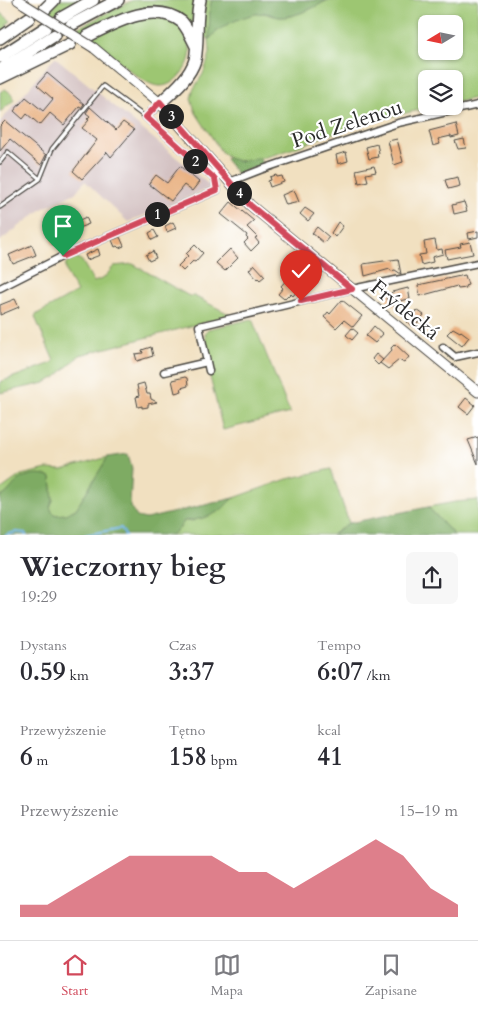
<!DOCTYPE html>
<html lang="pl">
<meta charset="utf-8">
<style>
body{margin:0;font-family:Cardo,serif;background:#f7f7f7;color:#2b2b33;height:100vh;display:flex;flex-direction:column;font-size:19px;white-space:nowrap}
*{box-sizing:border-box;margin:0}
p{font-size:16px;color:#7c7c81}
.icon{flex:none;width:28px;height:28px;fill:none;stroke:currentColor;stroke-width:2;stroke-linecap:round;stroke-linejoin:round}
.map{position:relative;height:535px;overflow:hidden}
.sheet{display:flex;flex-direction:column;background:#fff;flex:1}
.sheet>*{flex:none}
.needle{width:32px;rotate:260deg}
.tools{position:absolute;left:418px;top:15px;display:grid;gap:10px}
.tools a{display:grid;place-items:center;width:45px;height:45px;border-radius:8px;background:#fff;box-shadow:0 1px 4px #0004;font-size:25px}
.pin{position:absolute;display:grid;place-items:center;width:42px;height:42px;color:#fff;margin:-51px -21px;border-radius:50% 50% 50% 0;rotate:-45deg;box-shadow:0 0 5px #0007}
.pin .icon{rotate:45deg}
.km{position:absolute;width:25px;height:25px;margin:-12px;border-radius:50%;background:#222;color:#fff;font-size:14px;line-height:25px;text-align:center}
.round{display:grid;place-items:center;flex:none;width:52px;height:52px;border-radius:8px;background:#f7f7f7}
.overview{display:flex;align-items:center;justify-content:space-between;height:85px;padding:0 20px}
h1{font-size:28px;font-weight:700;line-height:38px}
.figures{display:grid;grid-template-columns:repeat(3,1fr);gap:8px;height:85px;padding:5px 20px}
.figures div{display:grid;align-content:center}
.figures b{font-size:25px;font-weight:700}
.figures small{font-size:14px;font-weight:400}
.figures p{font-size:14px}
.chart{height:140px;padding:10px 20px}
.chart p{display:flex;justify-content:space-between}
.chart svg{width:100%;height:90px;margin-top:5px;fill:#d1495b;opacity:.7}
.dock{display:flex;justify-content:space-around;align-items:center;height:70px;border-top:1px solid #e1e1e2;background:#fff;font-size:14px;color:#7c7c81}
.dock a{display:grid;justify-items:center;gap:2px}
.dock .current{color:#d1495b}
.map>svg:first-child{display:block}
.industrial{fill:#d2bfc0}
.green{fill:#9dc672;stroke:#64784e;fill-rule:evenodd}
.forest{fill:#7eab64;stroke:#546b48}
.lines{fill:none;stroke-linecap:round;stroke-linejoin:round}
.stream{stroke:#77b9ec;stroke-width:2}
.building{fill:#e8ae7d}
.lane-casing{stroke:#494641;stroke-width:5.5}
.street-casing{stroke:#494641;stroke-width:9}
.secondary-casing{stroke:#494641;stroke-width:11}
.highway-casing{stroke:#494641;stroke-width:14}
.lane{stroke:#fff;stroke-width:3}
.street{stroke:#fff;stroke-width:6}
.secondary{stroke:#fff;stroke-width:9}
.highway{stroke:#fff;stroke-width:11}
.secondary-bridge-casing{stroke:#494641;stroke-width:11;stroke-linecap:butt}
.secondary-bridge{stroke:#fff;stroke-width:9}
.route-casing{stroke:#fff;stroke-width:10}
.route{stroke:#d1495b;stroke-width:6}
.labels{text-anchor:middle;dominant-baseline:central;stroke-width:4.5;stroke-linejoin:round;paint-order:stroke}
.street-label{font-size:21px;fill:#2b2b2b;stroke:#fff}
</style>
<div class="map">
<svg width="478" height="535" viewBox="0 0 478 535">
<rect width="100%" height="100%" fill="#fff"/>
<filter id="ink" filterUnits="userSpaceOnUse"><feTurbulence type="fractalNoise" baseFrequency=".02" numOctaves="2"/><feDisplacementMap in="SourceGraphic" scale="10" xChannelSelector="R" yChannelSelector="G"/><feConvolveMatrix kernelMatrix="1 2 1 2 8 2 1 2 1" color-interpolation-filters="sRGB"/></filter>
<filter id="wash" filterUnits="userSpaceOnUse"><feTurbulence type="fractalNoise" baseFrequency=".0096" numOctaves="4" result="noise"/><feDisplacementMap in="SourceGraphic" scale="20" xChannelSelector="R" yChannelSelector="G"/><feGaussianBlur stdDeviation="1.12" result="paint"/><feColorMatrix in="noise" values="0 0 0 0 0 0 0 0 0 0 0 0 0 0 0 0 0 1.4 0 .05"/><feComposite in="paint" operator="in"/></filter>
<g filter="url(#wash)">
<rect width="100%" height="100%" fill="#f1e0c0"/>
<!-- industrial -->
<path class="industrial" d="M55 57 212 187 128 222 85 181 75 193 42 209 0 241V122Z"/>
<!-- green -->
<path class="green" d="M59 0H79L54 14 49 11Z
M133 0H196L193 8V27C186 22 179 14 171 10 146 0 106 22 84 33L77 28Z
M205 0H212L210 7V39C218 26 246 14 261 13 268 13 274 17 280 17 296 17 315 7 328 0H478V97L454 103V79H426V106H438C406 113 373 120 342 130 311 140 263 165 231 160L222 153 196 113 191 99 193 90 203 74 208 60 210 53 209 40 203 34C201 22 206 12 205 0ZM426 24H454V51H426Z
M0 12 11 21 6 25 10 28 0 35Z
M146 15 176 21C185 36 197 48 186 67 180 76 171 87 159 86 142 86 105 48 90 37Z
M5 89 12 94 14 100 0 112V92Z
M76 257 82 261 94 282 104 278 114 266 133 264 189 296H194L229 314V316L80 355 56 377 45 383 0 393V382L52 363 54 361 35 317 37 314 77 292C72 283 64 274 66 263Z
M252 319 290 413 223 430 210 377 213 372 205 336 206 331 208 329Z
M108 457 76 509 66 514 56 515 52 512 50 507 53 500 51 477C40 474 28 473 19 480 12 486 9 494 0 497V490L21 475 47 469 62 470Z
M331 469 349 523 332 535H171L179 529 184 521H192L221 510 225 503 234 498 287 479Z
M478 500V535H454L428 507 455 502Z"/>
<!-- forest -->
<path class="forest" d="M212 0H327C316 7 293 18 280 17 275 17 270 13 265 13 248 13 218 26 209 40L210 7Z
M227 158 240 161 260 158 262 165 237 174 225 159Z
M128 454 132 468 130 506 137 517 146 519 234 498C227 502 225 508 219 511 208 518 197 520 184 521L179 529 171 535H0V497C9 494 11 486 19 480 27 474 41 472 51 477L53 500 50 507 52 512 56 515 66 514 76 509 108 457Z
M428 507 454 535H332L349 523Z"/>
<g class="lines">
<!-- stream -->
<path class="stream" d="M6 535 16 532 25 533 26 535
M85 535 121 528 125 535"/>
</g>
<g id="blocks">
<!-- building -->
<path class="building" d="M47 73 84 104 81 108 79 107 64 125 50 113 40 125 27 114 23 119 14 111 26 97 43 111 53 99 37 85Z
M90 107 116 130 123 122 134 130 111 157 107 152 82 179 73 171 97 140 82 128 89 120 87 119 90 116 86 113Z
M5 121 46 155 41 165 10 139 0 151V126Z
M456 124 459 136 451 138V136L438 139 440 144 433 146 429 131Z
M397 139 403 162 394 165 388 141Z
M464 139 466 148 458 149 455 141Z
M377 144 379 153 377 154 378 157 369 159 366 147Z
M346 152 348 161 338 164 336 155Z
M180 166 199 182 192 191 184 185 171 201 149 184 156 175 167 183Z
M374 166 376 172 366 174 368 181 359 183 356 170Z
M276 175 277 177 282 176 284 182 270 187 268 181 271 180 270 177Z
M458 177 460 186 448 189 445 180Z
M294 190 299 202 286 205 282 195Z
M231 202 254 221 247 227 257 237 255 238 259 243 251 251 244 243 248 239 246 237 247 235 221 214Z
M464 202 467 211 454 214 452 205Z
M305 208 314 214 308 221 300 214Z
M86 217 89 224 73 230 71 224Z
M173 222 176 228 167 232 165 226Z
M338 222 343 226 335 237 331 233Z
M317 227 329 237 324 243 312 233Z
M154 230 158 237 152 240 149 233Z
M478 231V237L469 239 468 233Z
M67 233 70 240 53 245 51 240Z
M120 237 124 246 119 248 117 246 115 247 112 240Z
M435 240 437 250 442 249 443 254 432 257 433 262 421 265 419 255 426 254 424 242Z
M470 242 473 254 447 259 445 250 461 247 460 244Z
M32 245 36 255 13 264 9 255Z
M195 245 203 253 195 262 193 261 183 271 178 266 188 256 186 254Z
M98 249 100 255 87 260 85 255Z
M230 249 238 258 225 271 216 263Z
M153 251 156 258 149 261 146 255Z
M398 259 401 274 395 270 391 271 390 269 365 276 363 264Z
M254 264 265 276 260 280 258 278 257 279 249 270Z
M465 275 468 285 465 286 466 288 458 289 457 286 420 296 418 285Z
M289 277 301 286 293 296 291 294 289 296 288 295 284 299 278 294 283 288 281 286Z
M408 288 410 299 398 301 394 306 386 299 392 292Z
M15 299 19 307 0 315V305Z
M342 300 362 316 353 327 344 320 336 328 324 317 328 312 330 314Z
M417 310 424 315 414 327 407 322Z
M374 326 383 334 375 343 366 336Z
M352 328 358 333 352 340 346 335Z
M453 328 460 332 461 331 469 337 462 346 447 334Z
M395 344 409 357 404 363 399 360 388 369 380 363 392 350 391 348Z
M151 347 153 356 137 361 135 354 143 353 142 350Z
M376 354 383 360 378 365 372 359Z
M185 377 187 378 188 386 181 388 182 391 175 393 172 380Z
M144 383 147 394H150L151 399 157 402 148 404V407L142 408V406L138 407 136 397 139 396 137 385Z
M466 398 475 405 468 414 459 407Z
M478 437V464L468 440Z"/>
</g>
</g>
<g filter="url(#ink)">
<use href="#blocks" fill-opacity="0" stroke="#494641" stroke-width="1"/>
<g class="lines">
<!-- lane casing -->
<g class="lane-casing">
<path id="lane" d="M0 162 8 152 40 179
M0 207 40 179 52 149 103 86 145 117"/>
</g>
<!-- street casing -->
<g class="street-casing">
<path id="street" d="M229 182 260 170 398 123 478 105
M0 288 63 256 217 190 215 179 146 117 160 103
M443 347 455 357 478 352
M209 371 199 326 352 289 478 263
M164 372 207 362"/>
</g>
<!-- secondary casing -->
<g class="secondary-casing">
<path id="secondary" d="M18 0 24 4
M94 48 160 103 250 205 478 392"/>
</g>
<!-- highway casing -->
<g class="highway-casing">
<path id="highway" d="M45 9 54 0
M61 18 93 0
M71 25 118 0
M88 36C114 23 155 0 182 22 188 29 192 38 196 46
M0 38 29 18
M0 57 45 28
M0 70 55 35
M0 78 70 44
M160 103C173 91 190 77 195 60 199 40 195 20 200 0"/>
</g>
<!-- lane -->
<use href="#lane" class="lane"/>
<!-- street -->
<use href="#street" class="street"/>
<!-- secondary -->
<use href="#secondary" class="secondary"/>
<!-- highway -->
<use href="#highway" class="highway"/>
<!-- secondary-bridge casing -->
<g class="secondary-bridge-casing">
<path id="secondary-bridge" d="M24 4 94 48"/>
</g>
<!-- secondary-bridge -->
<use href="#secondary-bridge" class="secondary-bridge"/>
</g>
</g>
<g class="lines" filter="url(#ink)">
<!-- route casing -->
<g class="route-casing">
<path id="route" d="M63 256 217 190 215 179 146 117 160 102 250 205 352 289 301 301"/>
</g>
<!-- route -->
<use href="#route" class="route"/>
</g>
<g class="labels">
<!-- street labels -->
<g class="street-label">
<text transform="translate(347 124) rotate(-18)">Pod Zelenou</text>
<text transform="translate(405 310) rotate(39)">Frýdecká</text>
</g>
</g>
</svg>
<div class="tools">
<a><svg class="needle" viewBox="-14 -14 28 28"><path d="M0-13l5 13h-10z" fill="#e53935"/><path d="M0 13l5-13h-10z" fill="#7c7c81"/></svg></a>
<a><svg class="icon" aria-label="layers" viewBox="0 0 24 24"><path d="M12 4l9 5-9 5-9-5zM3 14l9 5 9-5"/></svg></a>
</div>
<div class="pin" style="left:63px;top:256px;background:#1e9e55"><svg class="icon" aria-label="arrive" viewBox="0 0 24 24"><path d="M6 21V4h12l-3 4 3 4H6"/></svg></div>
<div class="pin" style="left:301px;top:301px;background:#d93025"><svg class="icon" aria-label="check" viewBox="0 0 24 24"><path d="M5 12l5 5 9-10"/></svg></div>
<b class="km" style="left:157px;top:214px">1</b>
<b class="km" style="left:195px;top:161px">2</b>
<b class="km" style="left:171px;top:116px">3</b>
<b class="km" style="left:239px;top:193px">4</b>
</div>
<section class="sheet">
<div class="overview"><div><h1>Wieczorny bieg</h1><p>19:29</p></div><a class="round"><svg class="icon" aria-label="share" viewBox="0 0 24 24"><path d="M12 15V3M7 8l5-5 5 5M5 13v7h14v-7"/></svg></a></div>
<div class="figures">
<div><p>Dystans</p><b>0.59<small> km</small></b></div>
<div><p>Czas</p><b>3:37</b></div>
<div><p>Tempo</p><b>6:07<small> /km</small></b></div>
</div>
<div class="figures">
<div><p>Przewyższenie</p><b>6<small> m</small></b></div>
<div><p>Tętno</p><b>158<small> bpm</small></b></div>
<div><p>kcal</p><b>41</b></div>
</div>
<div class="chart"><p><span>Przewyższenie</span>15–19 m</p>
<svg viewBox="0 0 160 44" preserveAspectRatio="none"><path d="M0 44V38L10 38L20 30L30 22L40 14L50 14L60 14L70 14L80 22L90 22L100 30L110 22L120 14L130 6L140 14L150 30L160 38V44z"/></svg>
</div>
</section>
<nav class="dock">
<a class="current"><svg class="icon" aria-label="home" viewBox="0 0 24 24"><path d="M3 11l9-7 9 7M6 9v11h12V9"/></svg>Start</a>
<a><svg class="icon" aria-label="map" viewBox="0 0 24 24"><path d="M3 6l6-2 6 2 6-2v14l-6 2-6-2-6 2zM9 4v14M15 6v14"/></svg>Mapa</a>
<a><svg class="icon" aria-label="saved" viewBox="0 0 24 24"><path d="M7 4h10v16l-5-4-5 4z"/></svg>Zapisane</a>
</nav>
